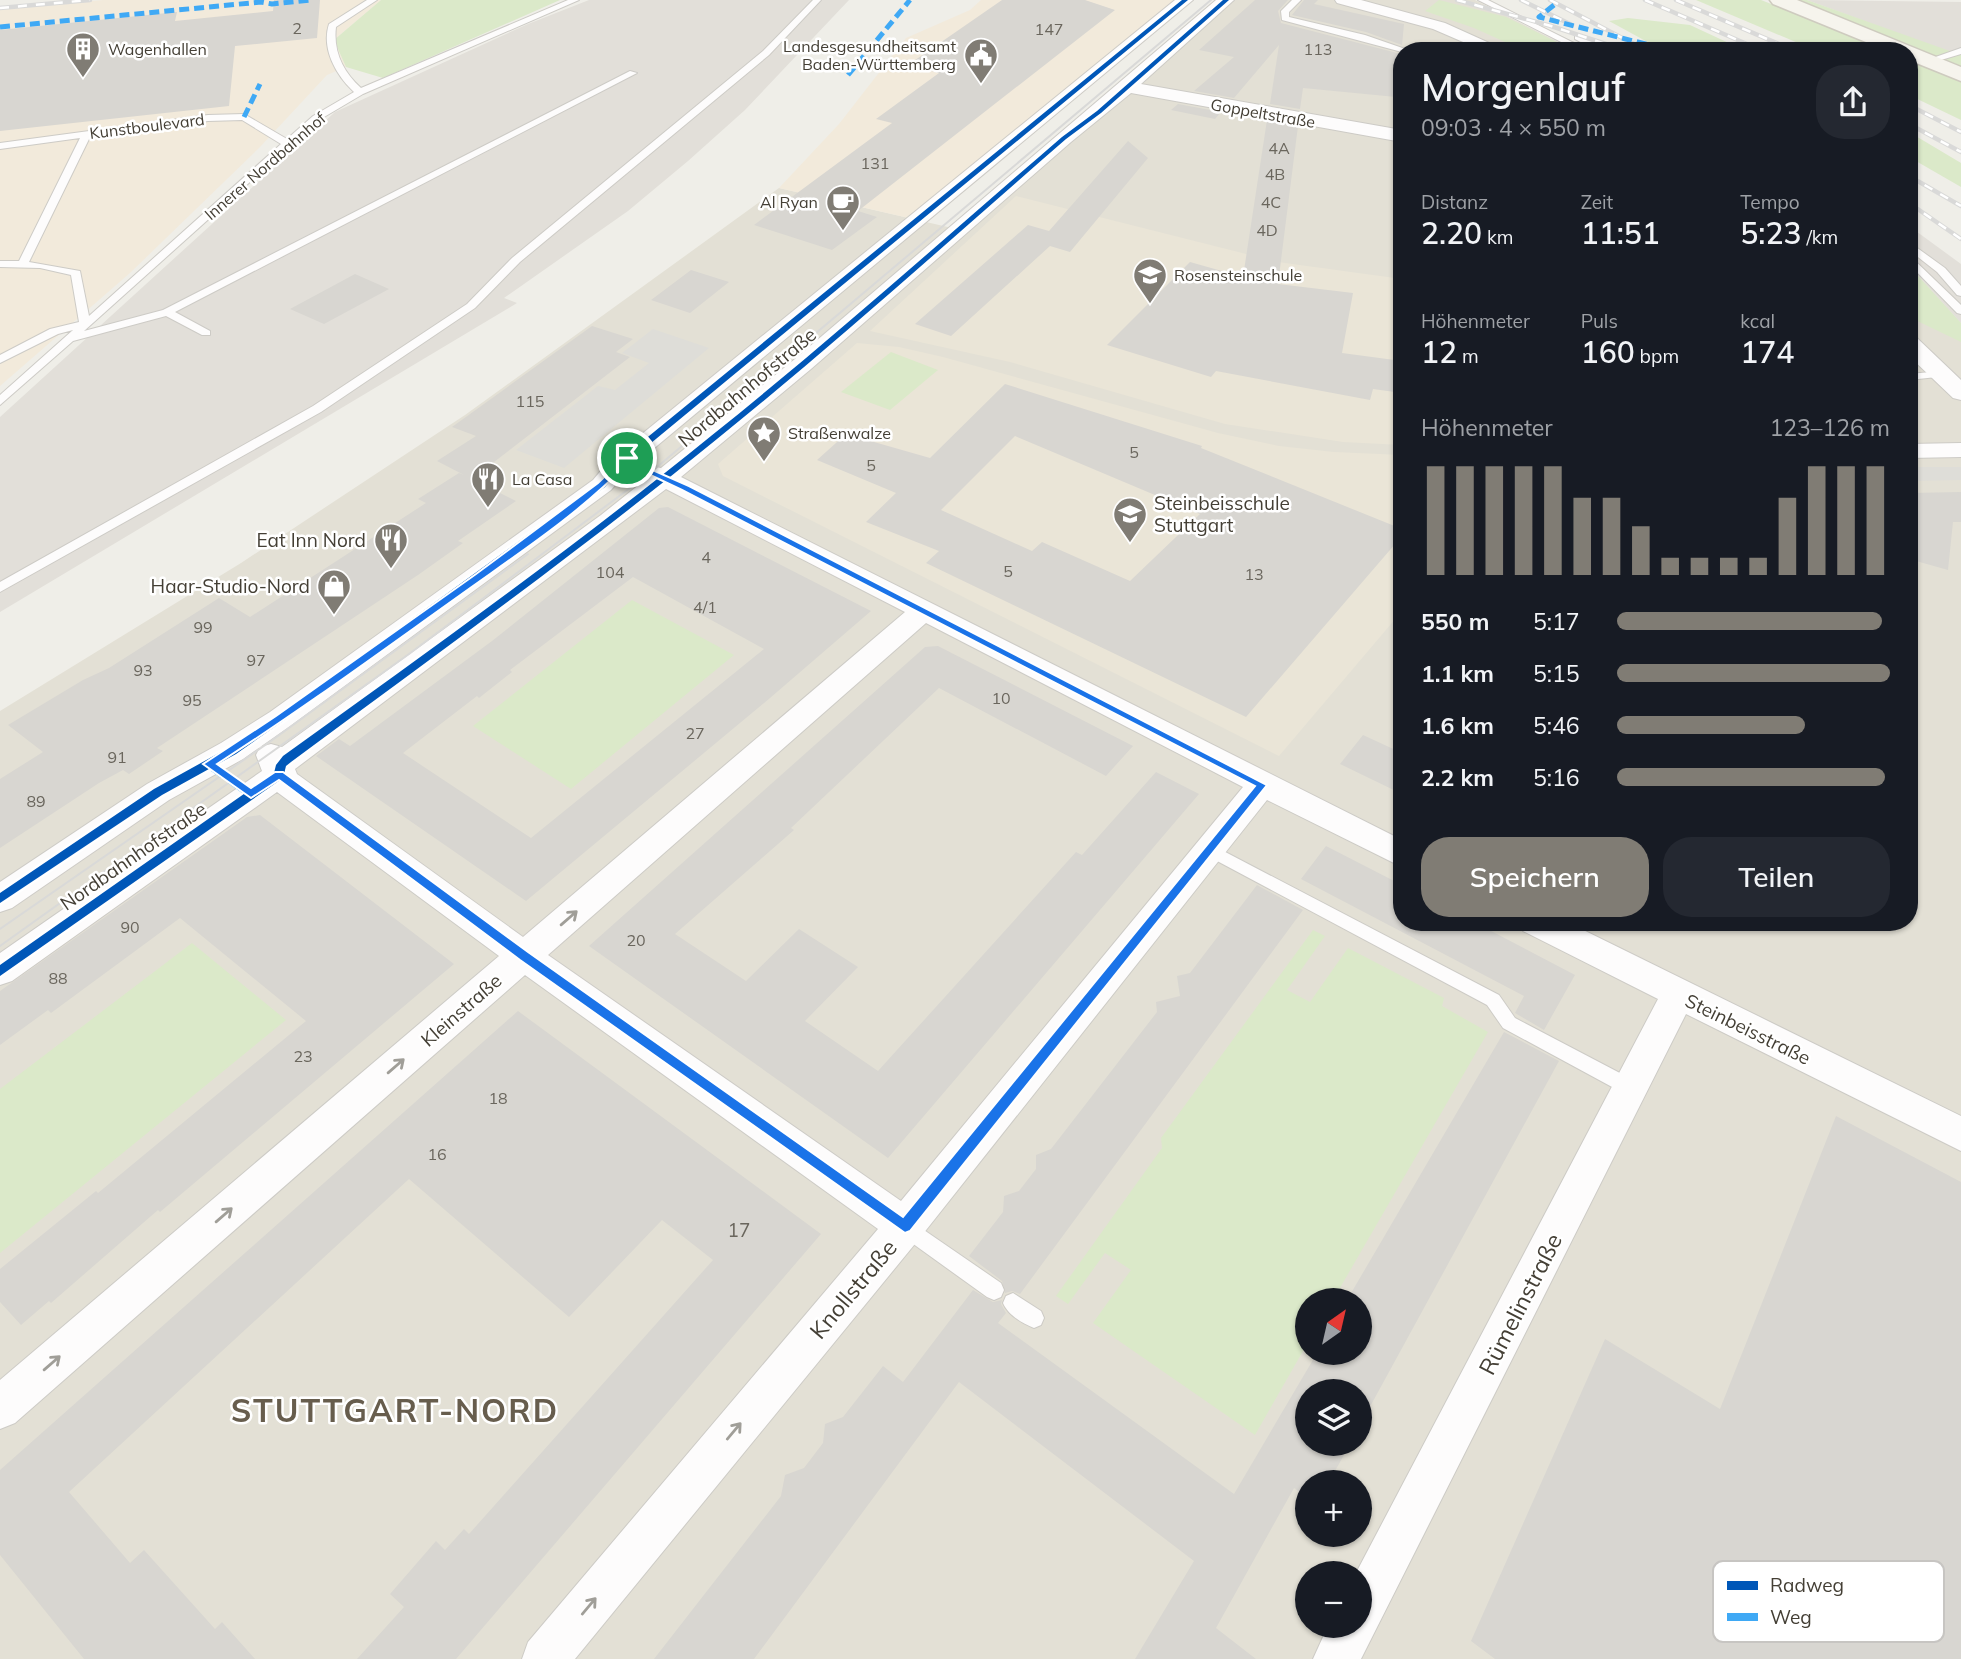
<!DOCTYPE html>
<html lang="de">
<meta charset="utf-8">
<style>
body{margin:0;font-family:Mulish,sans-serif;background:#242831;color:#f1f3f6;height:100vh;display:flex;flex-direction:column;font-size:26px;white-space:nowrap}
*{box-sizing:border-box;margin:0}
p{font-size:23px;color:#9ea1a6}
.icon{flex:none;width:38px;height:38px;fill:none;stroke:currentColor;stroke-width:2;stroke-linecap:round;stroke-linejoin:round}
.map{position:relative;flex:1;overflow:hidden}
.sheet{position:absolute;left:1393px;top:42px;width:525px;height:889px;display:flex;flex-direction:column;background:#171b24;border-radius:28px;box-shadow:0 2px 5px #0004}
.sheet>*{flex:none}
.needle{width:46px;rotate:34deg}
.buttons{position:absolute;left:1295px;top:1288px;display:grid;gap:14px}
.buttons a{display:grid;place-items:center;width:77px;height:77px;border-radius:50%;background:#171b24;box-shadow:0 2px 5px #0004;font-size:35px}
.pin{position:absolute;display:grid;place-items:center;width:60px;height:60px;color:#fff;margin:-30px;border:4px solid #fff;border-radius:50%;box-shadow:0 2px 7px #0007}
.round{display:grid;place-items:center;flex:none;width:74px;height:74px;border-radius:28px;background:#242831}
.headline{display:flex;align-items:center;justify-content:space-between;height:119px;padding:0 28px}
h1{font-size:38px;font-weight:600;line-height:52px}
.metrics{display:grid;grid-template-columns:repeat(3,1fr);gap:10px;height:119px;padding:7px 28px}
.metrics div{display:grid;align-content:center}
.metrics b{font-size:30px;font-weight:600}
.metrics small{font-size:19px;font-weight:400}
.metrics p{font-size:19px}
.chart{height:196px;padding:14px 28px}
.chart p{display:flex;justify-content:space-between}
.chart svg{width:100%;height:126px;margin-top:7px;stroke:#807c74;stroke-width:6}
.cta{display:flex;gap:14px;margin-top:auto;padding:14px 28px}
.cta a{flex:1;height:80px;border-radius:28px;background:#807c74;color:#fff;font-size:28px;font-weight:600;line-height:80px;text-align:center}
.cta a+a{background:#242831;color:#f1f3f6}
ul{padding:0 28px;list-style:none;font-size:23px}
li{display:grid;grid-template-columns:112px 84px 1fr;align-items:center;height:52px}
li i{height:18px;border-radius:9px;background:#807c74}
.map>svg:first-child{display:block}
.residential{fill:#e3e0d5;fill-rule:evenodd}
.commercial{fill:#f2eadb}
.industrial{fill:#e2dfd9}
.education{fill:#eae5d7}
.green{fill:#dbe9c9}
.parking{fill:#deddd8}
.building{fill:#d8d6d1;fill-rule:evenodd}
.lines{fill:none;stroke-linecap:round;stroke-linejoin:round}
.lane-casing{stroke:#cdcbc6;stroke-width:2}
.street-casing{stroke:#cdcbc6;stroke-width:2}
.secondary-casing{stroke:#cecbbf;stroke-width:3}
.lane{fill:#fdfcfc;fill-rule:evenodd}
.street{fill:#fdfcfc;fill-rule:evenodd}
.secondary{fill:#f6f4ed;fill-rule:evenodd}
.tram{stroke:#d9d9d8;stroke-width:2}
.rail-casing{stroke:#d9d9d8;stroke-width:4.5}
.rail{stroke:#fff;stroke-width:2.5;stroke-dasharray:9;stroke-linecap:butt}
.quiet-far1{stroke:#3fa9f5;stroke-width:5;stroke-dasharray:10 5;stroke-linecap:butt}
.quiet{stroke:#3fa9f5;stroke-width:9;stroke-dasharray:18 9;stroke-linecap:butt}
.cycleway-casing{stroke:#fff;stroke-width:5}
.cycleway{fill:#0057b8;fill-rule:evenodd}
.oneway{stroke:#a09e98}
.route{fill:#1a73e8;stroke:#fff;stroke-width:2;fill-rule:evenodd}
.labels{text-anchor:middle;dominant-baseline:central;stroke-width:5;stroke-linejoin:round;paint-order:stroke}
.number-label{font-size:16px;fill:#6a665d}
.far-poi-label{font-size:16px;fill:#443f35;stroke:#fff;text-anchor:start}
.far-street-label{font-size:16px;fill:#443f35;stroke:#fff}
.street-label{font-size:19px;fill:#443f35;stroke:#fff}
.poi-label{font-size:19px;fill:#443f35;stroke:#fff;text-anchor:end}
.near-number-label{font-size:19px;fill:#6a665d}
.near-street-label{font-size:23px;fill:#443f35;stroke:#fff}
.near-district-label{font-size:32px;font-weight:bold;letter-spacing:2px;fill:#675d4d;stroke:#fff}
.key{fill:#fff;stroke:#c7c5c2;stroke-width:2}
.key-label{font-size:19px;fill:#443f35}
</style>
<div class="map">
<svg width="1961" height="1659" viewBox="0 0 1961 1659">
<rect width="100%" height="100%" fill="#efeee8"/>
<!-- residential -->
<path class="residential" d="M1235 0H1475L1576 51H1402V922H1909V266L1961 323V1659H0V711L241 563 465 415 779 188 965 231ZM1307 1300H1360V1353H1307ZM1307 1391H1360V1444H1307ZM1307 1482H1360V1535H1307ZM1307 1573H1360V1626H1307Z"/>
<!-- commercial -->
<path class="commercial" d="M104 0H381L334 40 346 67 327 75 260 147 130 273 0 386V9Z
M981 0H1179L913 219 779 188 839 124 906 38 970 10Z"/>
<!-- industrial -->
<path class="industrial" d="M589 0H849L745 110 688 161 628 211 504 298 517 303 0 612V417L335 112 528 24Z
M1807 0 1961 2V55L1946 51Z
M1909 226 1961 264V323L1909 266Z"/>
<!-- education -->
<path class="education" d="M1016 196 1278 262 1402 279V445L1343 442 1225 424 1010 362 870 331Z
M857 343 899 347 943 357 1218 433 1279 446 1334 452 1402 455V611L1279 756 723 476 718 464Z"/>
<!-- green -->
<path class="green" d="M381 0H560L383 78 346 67 334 40Z
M1439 0 1506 17 1575 51H1525L1474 28 1425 11Z
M1696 0H1761L1892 51H1817Z
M1780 0H1807L1961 55V75L1909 51Z
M1628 18 1690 25 1746 51H1664L1609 21Z
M1909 59 1961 82V120L1909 95Z
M1909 132 1961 163V187L1909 157Z
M1909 266 1961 323V342L1909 317Z
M891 352 938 370 890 410 841 392Z
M632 600 734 655 571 789 473 726Z
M1313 930 1325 936 1287 990 1310 1002 1348 948 1444 998 1442 1006 1488 1032 1333 1300H1307V1344L1255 1435 1093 1323 1131 1270 1105 1253 1068 1304 1056 1296 1162 1148 1161 1138Z
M192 943 286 1020 0 1253V1089Z"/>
<!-- parking -->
<path class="parking" d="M653 329 709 348 564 468 516 450 598 386 615 390 649 363 622 353Z
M1909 467H1961V480L1914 481 1909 475Z"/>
<!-- building -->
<path class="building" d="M274 0H320L317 38 235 46 229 106 0 131V30L177 12 175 21 273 11Z
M1002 0H1085L1115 10 858 211 877 217 832 250 754 225 892 123 876 119 939 73 908 65Z
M1255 0H1288L1278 11 1281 23 1401 54 1396 97 1303 88 1300 109 1270 104 1279 45 1234 98 1194 91 1234 57 1199 50Z
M1304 0H1318L1314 4 1404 24 1402 45 1366 32 1292 15Z
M1178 104 1221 112 1215 119 1171 110Z
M1267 120 1298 126 1278 284 1353 293 1342 353 1402 361V393L1373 389 1370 400 1216 371 1211 377 1107 345 1190 262 1243 277Z
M1128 141 1148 158 1070 252 1050 246 951 336 915 324 1028 225 1049 231Z
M691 270 729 282 690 313 651 300Z
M355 274 389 289 324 324 290 309Z
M592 326 633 339 616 352 630 357 472 479 516 501 458 541 463 543 418 575 157 748 163 751 129 774 123 770 99 783 0 848V779L43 752 8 725 83 680 109 668 219 598 250 617 426 503 418 499 459 473 464 475 437 461 476 436 452 427Z
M1005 384 1202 446 1201 448 1402 529V536L1246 717 926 563 939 551 866 522 896 493 817 460 846 434 930 458ZM1015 436 1200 514 1130 581 1042 542 1032 551 941 510Z
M1961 492V522H1953L1948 570 1909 559V493Z
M668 507 871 611 770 698 526 901 316 756 339 739 350 746 492 641 659 508ZM633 577 764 649 531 838 403 753 477 696 479 698 512 672 510 670Z
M938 646 1133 746 1106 776 939 688 791 828 794 830 675 934 746 981 799 929 858 967 805 1021 878 1071 1076 852 1082 855 1156 772 1199 794 888 1158 589 946 925 647Z
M1363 735 1402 753V794L1340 764Z
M260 815 454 964 160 1212 158 1210 51 1303 49 1301 21 1325 0 1302V1269L96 1191 98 1193 306 1021 180 918 51 1013 48 1010 0 1045V991L247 817Z
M1326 846 1402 885V922H1474L1575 975 1544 1030 1515 1013 1524 996 1301 879Z
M1257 885 1303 910 1020 1294 1012 1291 1005 1293 1002 1281 969 1256 1003 1212 1004 1196 1019 1191 1036 1169V1155L1051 1149 1157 1012 1156 1002 1180 996 1177 976 1190 973Z
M518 1011 821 1234 456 1659H357L404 1607 390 1594 436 1541 445 1550 464 1529 469 1534 713 1260 662 1220 569 1317 409 1179 69 1492 130 1563 144 1550 215 1629 222 1622 255 1659H84L0 1555V1470Z
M1504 1032 1559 1061 1360 1425V1391H1307V1444H1350L1329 1482H1307V1498L1294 1488 1216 1628 1256 1659H1135L1194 1561 959 1382 754 1659H654L781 1496 785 1475 804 1468 823 1443 825 1424 843 1417 883 1366 903 1382 973 1290 993 1302 1002 1300 1001 1304 1006 1313 998 1323 1234 1494 1317 1353H1360V1300H1347Z
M1836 1116 1961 1182V1659H1495L1471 1641 1605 1339 1720 1409Z"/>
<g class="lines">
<!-- lane casing -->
<g class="lane-casing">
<path id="lane" d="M367 0H377L336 27C333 51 343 72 361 88L568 0H579L363 94 319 120 84 331 163 310 630 71 637 73 175 312 210 331V335H202L166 316 73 341 0 405V395L73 330 58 334 0 363V355L50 329 79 322 71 275 40 268 0 267V261H19L80 138 0 149V143L208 115 244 114 287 139 313 116 354 92C336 75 321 49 329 24ZM242 120 281 144 89 316 80 271 29 262 90 137 208 121Z
M813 0H821L769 55 520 262 475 308 321 412 0 592V582L313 406 467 304 512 258 763 51Z
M1292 0H1301L1289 12V17L1365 35 1411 51 1402 52 1282 20 1281 11Z
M1478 0H1488L1590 51H1579Z
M1575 35H1581L1608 51H1597L1575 39Z
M1961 48V54L1931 63 1927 60Z
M1909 242 1945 268 1961 286V296L1957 295 1937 272 1909 250Z
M1909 255 1961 305V314L1957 313 1909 264Z
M1942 371 1946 372V376L1909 380V374Z
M1210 844 1499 995 1515 1018 1637 1082 1640 1088 1637 1094 1631 1096 1625 1094 1503 1028 1487 1005 1204 854 1202 850 1204 846Z
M905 1217 1001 1283 1004 1290 1001 1297 994 1300 987 1297 898 1233 895 1226 898 1219Z
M1013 1293 1041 1311 1044 1318 1041 1325 1034 1328C1022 1323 1008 1315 1003 1303L1006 1296Z"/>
</g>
<!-- street casing -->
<g class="street-casing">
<path id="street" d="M1175 0H1193L628 470 611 490 290 726 243 759 169 800 12 908 0 912V882L147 784 221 743 270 712 593 480 610 460Z
M1216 0H1234L1141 84 1402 130V142L1131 93 1071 142 811 369 681 477 1402 840V867L1267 800 919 1239 575 1659H522L528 1642 878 1229 525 975 15 1423 0 1429V1380L499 956 277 792 12 981 0 985V953L262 771 256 755 260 747 271 744 282 747 601 515 645 480 636 472 639 467 648 465 661 468 795 359ZM666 489 905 612 523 937 297 774 295 769ZM926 623 1243 787 901 1201 548 955Z
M1335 0H1361L1445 23 1507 51H1484L1433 29 1337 3Z
M1909 336 1917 338 1961 380V400L1953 398 1909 356Z
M1961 443V457L1909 458V444Z
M1519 922H1567L1961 1116V1151L1686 1014 1361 1659H1313L1328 1626H1360V1573H1356L1658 999 1523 931Z"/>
</g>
<!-- secondary casing -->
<g class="secondary-casing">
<path id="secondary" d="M1770 0H1797L1961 67V81L1909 60V51H1888L1773 4Z"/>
</g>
<!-- lane -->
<use href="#lane" class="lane"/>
<!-- street -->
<use href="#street" class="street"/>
<!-- secondary -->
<use href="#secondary" class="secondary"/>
<!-- tram -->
<path class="tram" d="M0 929 271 741 528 554
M0 946 409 654 650 473 1211 0"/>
<!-- rail casing -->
<g class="rail-casing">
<path id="rail" d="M1457 0 1551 26 1627 51
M1521 0 1572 25
M1550 0 1647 51
M1645 0 1763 51
M1676 0 1795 51
M0 8 90 0
M1909 105 1961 132
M1909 124 1961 152
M1909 176 1961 206
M1909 203 1961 239"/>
</g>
<!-- rail -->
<use href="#rail" class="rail"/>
<!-- quiet-far1 -->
<path class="quiet-far1" d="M1554 5 1539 17 1673 51
M0 27 261 2 272 4 310 0
M848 75 910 0
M244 117 260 84"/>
<!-- quiet -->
<path class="quiet" d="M209 764 251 794"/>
<!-- cycleway casing -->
<g class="cycleway-casing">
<path id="cycleway" d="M1182 0H1188L622 467 605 487 283 721 236 754 162 795 0 903V893L154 789 228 748 277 717 599 483 616 463Z
M1223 0H1229L1101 113 1066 139C950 240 836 343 717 439 579 552 434 656 291 762L286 766 283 778 0 976V965L274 773 276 765 283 756C428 652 573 548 711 436 831 340 946 237 1062 137L1097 111Z"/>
</g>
<!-- cycleway -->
<use href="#cycleway" class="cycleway"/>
</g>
<!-- one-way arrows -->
<defs><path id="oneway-shaft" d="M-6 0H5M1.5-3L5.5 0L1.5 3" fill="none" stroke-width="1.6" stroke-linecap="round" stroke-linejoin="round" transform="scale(1.75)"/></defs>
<g class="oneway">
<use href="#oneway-shaft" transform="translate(569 918) rotate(-41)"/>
<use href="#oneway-shaft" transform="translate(396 1066) rotate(-41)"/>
<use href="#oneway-shaft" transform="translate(224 1215) rotate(-41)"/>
<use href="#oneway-shaft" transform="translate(52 1363) rotate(-41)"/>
<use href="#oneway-shaft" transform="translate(734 1431) rotate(-50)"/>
<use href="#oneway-shaft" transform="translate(589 1606) rotate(-50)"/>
</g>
<!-- route -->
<path class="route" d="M627 455 634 462 689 486 1267 785 910 1231 905 1233 520 960 279 780 251 798 203 764 276 716 476 574 598 483ZM627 464 682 490 1255 786 903 1217 528 952 283 772H275L251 788 217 764C300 711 379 653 459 596 516 555 578 515 627 464Z"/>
<!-- icons -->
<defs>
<g id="building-pin" transform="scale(1.75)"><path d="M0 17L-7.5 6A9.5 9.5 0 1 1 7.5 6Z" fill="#807c74" stroke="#fff"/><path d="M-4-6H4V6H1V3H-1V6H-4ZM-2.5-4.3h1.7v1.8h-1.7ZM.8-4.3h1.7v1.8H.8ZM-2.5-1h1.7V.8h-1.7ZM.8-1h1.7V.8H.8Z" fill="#fff"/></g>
<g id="civic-pin" transform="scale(1.75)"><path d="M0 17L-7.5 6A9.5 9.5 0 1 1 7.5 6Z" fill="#807c74" stroke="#fff"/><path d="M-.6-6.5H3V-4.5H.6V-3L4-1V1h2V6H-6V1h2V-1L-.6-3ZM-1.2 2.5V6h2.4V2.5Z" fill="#fff"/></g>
<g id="cafe-pin" transform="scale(1.75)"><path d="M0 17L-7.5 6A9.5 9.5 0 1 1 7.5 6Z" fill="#807c74" stroke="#fff"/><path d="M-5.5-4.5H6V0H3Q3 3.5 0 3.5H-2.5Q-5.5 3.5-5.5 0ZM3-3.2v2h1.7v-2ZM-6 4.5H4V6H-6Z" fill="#fff"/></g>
<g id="school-pin" transform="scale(1.75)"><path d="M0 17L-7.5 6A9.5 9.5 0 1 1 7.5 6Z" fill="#807c74" stroke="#fff"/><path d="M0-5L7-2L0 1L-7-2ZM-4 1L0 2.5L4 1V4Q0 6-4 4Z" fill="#fff"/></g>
<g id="sight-pin" transform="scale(1.75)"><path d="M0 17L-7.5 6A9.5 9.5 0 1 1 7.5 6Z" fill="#807c74" stroke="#fff"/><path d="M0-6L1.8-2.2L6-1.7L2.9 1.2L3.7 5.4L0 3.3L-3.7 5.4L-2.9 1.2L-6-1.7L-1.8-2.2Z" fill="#fff"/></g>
<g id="restaurant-pin" transform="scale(1.75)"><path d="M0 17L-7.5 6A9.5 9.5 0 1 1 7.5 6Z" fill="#807c74" stroke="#fff"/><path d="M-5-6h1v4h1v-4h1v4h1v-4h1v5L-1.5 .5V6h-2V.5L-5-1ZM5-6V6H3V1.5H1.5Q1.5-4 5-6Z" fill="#fff"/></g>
<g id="shop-pin" transform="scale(1.75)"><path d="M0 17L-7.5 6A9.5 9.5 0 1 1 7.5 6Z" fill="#807c74" stroke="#fff"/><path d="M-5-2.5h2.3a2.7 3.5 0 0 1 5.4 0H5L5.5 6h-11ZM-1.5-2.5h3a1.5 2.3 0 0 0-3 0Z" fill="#fff"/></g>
</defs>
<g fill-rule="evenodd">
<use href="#building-pin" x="83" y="49"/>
<use href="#civic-pin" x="981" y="55"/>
<use href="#cafe-pin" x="843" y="202"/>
<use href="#school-pin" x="1150" y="275"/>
<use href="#sight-pin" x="764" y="433"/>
<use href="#restaurant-pin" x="488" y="479"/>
<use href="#school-pin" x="1130" y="514"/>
<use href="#restaurant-pin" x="391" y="540"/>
<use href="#shop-pin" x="334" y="586"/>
</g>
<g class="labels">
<!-- number labels -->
<g class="number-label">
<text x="297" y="28">2</text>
<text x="1049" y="29">147</text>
<text x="1318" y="49">113</text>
<text x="1279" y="148">4A</text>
<text x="875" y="163">131</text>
<text x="1275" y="174">4B</text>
<text x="1271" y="202">4C</text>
<text x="1267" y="230">4D</text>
<text x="530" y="401">115</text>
<text x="1134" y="452">5</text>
<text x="871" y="465">5</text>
<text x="706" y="557">4</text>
<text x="1008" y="571">5</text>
<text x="610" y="572">104</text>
<text x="1254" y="574">13</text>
<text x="705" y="607">4/1</text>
<text x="203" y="627">99</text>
<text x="256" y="660">97</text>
<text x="143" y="670">93</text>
<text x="1001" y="698">10</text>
<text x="192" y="700">95</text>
<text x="695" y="733">27</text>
<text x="117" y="757">91</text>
<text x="36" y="801">89</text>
<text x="130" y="927">90</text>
<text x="636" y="940">20</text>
<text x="58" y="978">88</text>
<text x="303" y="1056">23</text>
<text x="498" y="1098">18</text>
<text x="437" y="1154">16</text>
</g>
<!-- far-poi labels -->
<g class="far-poi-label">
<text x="956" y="46" text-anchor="end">Landesgesundheitsamt<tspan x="956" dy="18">Baden-Württemberg</tspan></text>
<text x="108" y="49">Wagenhallen</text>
<text x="818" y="202" text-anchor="end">Al Ryan</text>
<text x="1174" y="275">Rosensteinschule</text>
<text x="788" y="433">Straßenwalze</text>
<text x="512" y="479">La Casa</text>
</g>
<!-- far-street labels -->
<g class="far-street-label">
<text transform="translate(1263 113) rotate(10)">Goppeltstraße</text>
<text transform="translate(147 126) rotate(-7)">Kunstboulevard</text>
<text transform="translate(265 166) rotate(-41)">Innerer Nordbahnhof</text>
</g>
<!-- street labels -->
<g class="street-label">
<text transform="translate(747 387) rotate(-40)">Nordbahnhofstraße</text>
<text transform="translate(133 856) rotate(-35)">Nordbahnhofstraße</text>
<text transform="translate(461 1010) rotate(-41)">Kleinstraße</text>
<text transform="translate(1748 1029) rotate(26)">Steinbeisstraße</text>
</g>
<!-- poi labels -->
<g class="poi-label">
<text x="1154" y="503" text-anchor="start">Steinbeisschule<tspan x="1154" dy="22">Stuttgart</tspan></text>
<text x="366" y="540">Eat Inn Nord</text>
<text x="310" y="586">Haar-Studio-Nord</text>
</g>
<!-- near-number labels -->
<g class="near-number-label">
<text x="739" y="1230">17</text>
</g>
<!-- near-street labels -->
<g class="near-street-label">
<text transform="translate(853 1289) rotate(-50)">Knollstraße</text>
<text transform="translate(1520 1304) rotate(-63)">Rümelinstraße</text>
</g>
<!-- near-district labels -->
<g class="near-district-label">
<text x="395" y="1410">STUTTGART-NORD</text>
</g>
</g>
<!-- legend -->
<rect x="1713" y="1561" width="231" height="81" rx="10" class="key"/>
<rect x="1727" y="1581" width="31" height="9" fill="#0057b8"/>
<rect x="1727" y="1613" width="31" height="8" fill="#3fa9f5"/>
<g class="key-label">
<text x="1770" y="1592">Radweg</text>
<text x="1770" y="1624">Weg</text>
</g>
</svg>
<div class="buttons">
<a><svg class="needle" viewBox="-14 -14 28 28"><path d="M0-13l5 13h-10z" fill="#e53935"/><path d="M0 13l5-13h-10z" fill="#9ea1a6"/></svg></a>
<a><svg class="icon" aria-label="layers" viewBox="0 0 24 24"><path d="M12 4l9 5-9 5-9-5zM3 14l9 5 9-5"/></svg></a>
<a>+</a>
<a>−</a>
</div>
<div class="pin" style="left:627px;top:458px;background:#1e9e55"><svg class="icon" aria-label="arrive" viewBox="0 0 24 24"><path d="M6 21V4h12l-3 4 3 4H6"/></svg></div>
<section class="sheet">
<div class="headline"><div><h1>Morgenlauf</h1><p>09:03 · 4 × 550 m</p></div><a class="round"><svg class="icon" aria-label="share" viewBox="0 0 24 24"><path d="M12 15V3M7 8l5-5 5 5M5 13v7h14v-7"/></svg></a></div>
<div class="metrics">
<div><p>Distanz</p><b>2.20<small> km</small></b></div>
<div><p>Zeit</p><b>11:51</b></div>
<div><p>Tempo</p><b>5:23<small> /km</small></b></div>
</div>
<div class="metrics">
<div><p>Höhenmeter</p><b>12<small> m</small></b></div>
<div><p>Puls</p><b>160<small> bpm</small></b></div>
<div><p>kcal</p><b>174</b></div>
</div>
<div class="chart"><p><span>Höhenmeter</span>123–126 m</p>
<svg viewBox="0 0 160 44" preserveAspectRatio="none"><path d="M5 44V6M15 44V6M25 44V6M35 44V6M45 44V6M55 44V17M65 44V17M75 44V27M85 44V38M95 44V38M105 44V38M115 44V38M125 44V17M135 44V6M145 44V6M155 44V6"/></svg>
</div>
<ul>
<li><b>550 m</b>5:17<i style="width:97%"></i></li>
<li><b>1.1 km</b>5:15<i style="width:100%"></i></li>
<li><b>1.6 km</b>5:46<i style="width:69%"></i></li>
<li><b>2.2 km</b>5:16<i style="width:98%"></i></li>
</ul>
<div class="cta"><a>Speichern</a><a>Teilen</a></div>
</section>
</div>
